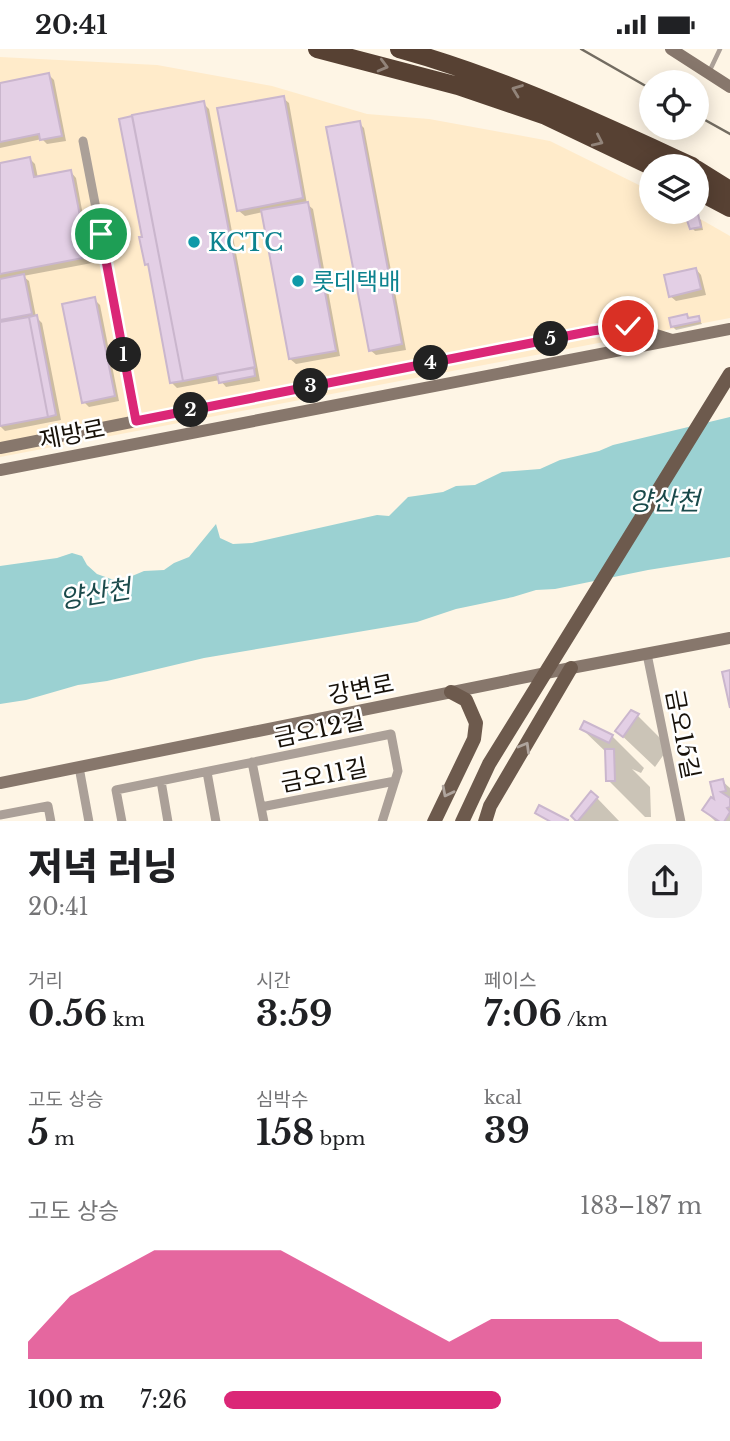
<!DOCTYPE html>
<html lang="ko">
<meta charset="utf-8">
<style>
body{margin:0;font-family:"Libre Baskerville","Noto Sans KR",serif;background:#f2f2f2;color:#202124;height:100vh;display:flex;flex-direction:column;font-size:26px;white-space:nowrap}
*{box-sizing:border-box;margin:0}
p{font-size:23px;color:#757577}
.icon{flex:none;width:38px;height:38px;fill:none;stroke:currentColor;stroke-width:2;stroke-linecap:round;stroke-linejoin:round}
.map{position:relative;height:772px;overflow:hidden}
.side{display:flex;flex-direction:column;background:#fff;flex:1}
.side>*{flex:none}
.fabs{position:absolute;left:639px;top:21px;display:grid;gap:14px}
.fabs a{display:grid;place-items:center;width:70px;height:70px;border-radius:50%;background:#fff;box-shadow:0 4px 18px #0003;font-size:35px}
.pin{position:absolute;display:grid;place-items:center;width:60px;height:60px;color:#fff;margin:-30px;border:4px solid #fff;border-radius:50%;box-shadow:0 2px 7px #0007}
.km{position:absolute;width:35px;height:35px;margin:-18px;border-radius:50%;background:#222;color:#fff;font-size:19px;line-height:35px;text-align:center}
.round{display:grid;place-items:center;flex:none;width:74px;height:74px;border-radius:28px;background:#f2f2f2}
.head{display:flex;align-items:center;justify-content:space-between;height:119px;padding:0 28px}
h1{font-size:38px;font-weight:800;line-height:52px}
.figures{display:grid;grid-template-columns:repeat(3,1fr);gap:10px;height:119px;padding:7px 28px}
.figures div{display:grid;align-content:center}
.figures b{font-size:35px;font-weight:800}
.figures small{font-size:19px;font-weight:400}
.figures p{font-size:19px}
.chart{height:196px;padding:14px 28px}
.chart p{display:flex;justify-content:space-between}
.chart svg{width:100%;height:126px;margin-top:7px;fill:#db2777;opacity:.7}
ul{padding:0 28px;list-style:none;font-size:23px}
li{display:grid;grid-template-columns:112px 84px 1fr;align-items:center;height:52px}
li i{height:18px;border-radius:9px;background:#db2777}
.status{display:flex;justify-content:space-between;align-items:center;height:49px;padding:0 35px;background:#fff;direction:ltr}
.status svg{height:19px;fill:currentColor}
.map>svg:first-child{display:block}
.built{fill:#ffebca}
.water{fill:#9bd1d2}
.shadow{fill:#0003}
.building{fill:#e3cfe5;stroke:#cab6cd;stroke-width:2}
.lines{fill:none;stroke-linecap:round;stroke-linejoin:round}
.lane{stroke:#aba098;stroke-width:4.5}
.street{stroke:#aba098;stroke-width:9}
.secondary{stroke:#87776c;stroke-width:12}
.primary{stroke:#6d5a4d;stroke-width:14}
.highway{stroke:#574133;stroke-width:18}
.rail{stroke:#736c61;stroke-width:2.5}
.primary-bridge{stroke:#6d5a4d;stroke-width:14}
.oneway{stroke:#92847a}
.oneway2{stroke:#afa49d}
.route-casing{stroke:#fff;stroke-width:14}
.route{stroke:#db2777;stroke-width:9}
.culture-dot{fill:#0f9aa8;stroke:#fff;stroke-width:2.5}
.labels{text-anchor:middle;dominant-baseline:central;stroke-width:5;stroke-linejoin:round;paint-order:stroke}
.culture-label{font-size:24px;fill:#0d838f;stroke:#fff;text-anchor:start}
.street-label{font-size:24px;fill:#171109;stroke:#fff}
.water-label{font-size:26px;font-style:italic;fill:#1a4a4b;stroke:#fff}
</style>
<div class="status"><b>20:41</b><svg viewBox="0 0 49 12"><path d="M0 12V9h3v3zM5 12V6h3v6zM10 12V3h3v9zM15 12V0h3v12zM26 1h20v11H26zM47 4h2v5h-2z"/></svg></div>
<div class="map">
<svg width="730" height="773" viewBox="0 0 730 773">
<rect width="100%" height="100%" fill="#fef5e5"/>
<!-- built -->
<path class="built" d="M0 8 157 16 272 37 367 65 429 70 550 92 651 142V163H688L730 187V269L0 408Z"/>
<!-- water -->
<path class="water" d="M730 368V508L648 521 555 540 536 541 513 548 456 560 417 573 204 609 107 632 78 636 26 651 0 655V517L57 509 72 504 82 507 87 516 97 525 111 530H125L144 522 164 521 174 514 189 508 216 475 220 489 233 495 252 494 377 466 389 467 408 448 443 443 456 437 475 436 502 423 540 420 560 411 599 402 613 396Z"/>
<!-- shadow -->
<path class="shadow" d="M49 26 54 31 66 92 47 95 42 90 0 99V35Z
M283 49 289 54 307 155 313 160 340 307 296 315 290 310 263 163 245 167 239 162 219 60Z
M203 54 209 60 260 332 226 338 220 331 177 339 172 334 150 218 146 215 144 189 121 71Z
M359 74 364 79 406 301 376 306 370 301Z
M30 110 35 115 38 129 71 123 76 129 92 214 23 227 29 232 36 268 42 274 61 371 5 382 0 377V115Z
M686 163H690L701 171 703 181 695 182 692 179Z
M696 220 701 226 706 246 676 252 670 247Z
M94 250 100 256 119 352 89 358 84 353Z
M686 267 689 270 698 269 702 275 676 281 672 277Z
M631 664 638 667 669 698 655 718 617 682Z
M582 680 612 687 644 719 641 724 632 720 650 738 651 768H645L608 731 607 704Z
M722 732 730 739V773H716L704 761 717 754Z
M597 749 620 773H578L573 767Z"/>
<!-- building -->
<path class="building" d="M49 24 62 87 40 91 39 85 0 93V34Z
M284 47 303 149 237 162 217 59Z
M204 52 255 318 183 332 132 66Z
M132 67 183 332 170 334 148 215 145 216 139 188H142L119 70Z
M360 72 402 295 369 302 326 78Z
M30 108 34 128 71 121 88 208 0 225V114Z
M308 153 336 302 289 310 261 161Z
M684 163 698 165 701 178 690 180Z
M696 219 701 240 669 248 664 226Z
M24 225 32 265 0 271V230Z
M95 248 115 347 82 354 62 255Z
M687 265 688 269 699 267 700 272 671 278 669 269Z
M37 266 56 366 48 368 29 268Z
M29 268 48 368 0 377V273Z
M254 319 255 327 219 334 217 325Z
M730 621V659L722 623Z
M631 661 639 665 623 688 615 682Z
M584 672 613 686 609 694 580 680Z
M605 700H614L615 732H606Z
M723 730 726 742 721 743 730 749V758L727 759 730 763 724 773H720L702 761 711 748 714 750 710 733Z
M591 742 598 748 577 773 571 767Z
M539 756 568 771 567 773H551L535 764Z"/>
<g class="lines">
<!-- lane -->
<path class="lane" d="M710 21 720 0"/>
<!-- street -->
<path class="street" d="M83 92 137 372
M647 605 681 773
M252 713 264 773
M79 718 89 773
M207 723 216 773
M161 732 168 773
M261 758 395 732
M0 766 48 757 51 773
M122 773 116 741 391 685 398 722 382 773"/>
<!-- secondary -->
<path class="secondary" d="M671 0 730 38
M0 399 592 282 627 277 672 291
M0 421 730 280
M0 734 571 619 730 589"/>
<!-- primary -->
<path class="primary" d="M434 773 474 690 476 674 466 651 451 643
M485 773 490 757 571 619"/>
<!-- highway -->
<path class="highway" d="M317 0 458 37 546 67 651 117
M399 0C501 28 596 73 692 117
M696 120 730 141
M696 141 730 159"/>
<!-- rail -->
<path class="rail" d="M581 0 651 40
M696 66 730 85"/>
<!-- primary-bridge -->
<path class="primary-bridge" d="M462 773 489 715 730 325"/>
</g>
<!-- one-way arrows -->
<defs><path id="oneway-chevron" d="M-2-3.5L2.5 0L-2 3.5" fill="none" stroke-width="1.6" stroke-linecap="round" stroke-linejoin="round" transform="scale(1.75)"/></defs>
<g class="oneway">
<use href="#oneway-chevron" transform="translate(383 17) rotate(15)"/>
<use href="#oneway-chevron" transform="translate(517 41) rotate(-159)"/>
<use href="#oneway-chevron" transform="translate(598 92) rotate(25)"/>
</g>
<g class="oneway2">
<use href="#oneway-chevron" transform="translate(525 698) rotate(-60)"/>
<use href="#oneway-chevron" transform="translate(447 743) rotate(117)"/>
</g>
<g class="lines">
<!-- route casing -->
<g class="route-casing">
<path id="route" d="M101 185 136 372 592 282 628 277"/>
</g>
<!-- route -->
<use href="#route" class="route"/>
</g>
<!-- markers -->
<g class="culture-dot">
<circle cx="194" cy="193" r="7"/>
<circle cx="298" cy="232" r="7"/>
</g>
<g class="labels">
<!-- culture labels -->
<g class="culture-label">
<text x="208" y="193">KCTC</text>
<text x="312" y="232">롯데택배</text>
</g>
<!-- street labels -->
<g class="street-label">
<text transform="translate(72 385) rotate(-11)">제방로</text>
<text transform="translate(361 640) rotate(-11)">강변로</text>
<text transform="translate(319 680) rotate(-12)">금오12길</text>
<text transform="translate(683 685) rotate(79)">금오15길</text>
<text transform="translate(324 726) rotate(-11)">금오11길</text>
</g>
<!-- water labels -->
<g class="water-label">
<text x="664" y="452">양산천</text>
<text transform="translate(95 545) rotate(-9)">양산천</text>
</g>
</g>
</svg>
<div class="fabs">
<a><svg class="icon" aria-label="locate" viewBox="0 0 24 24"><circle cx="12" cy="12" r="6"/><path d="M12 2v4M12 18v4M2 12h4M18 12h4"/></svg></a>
<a><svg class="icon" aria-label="layers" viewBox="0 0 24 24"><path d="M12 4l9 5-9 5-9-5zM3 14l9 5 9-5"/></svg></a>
</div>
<div class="pin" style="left:101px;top:185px;background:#1e9e55"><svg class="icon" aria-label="arrive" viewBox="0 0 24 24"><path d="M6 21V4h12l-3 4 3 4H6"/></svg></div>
<div class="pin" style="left:628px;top:277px;background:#d93025"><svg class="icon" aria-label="check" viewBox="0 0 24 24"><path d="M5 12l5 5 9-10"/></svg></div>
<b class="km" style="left:124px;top:306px">1</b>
<b class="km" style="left:191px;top:361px">2</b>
<b class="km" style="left:311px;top:337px">3</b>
<b class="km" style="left:431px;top:314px">4</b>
<b class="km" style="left:551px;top:290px">5</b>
</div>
<section class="side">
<div class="head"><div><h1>저녁 러닝</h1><p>20:41</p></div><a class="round"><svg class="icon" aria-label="share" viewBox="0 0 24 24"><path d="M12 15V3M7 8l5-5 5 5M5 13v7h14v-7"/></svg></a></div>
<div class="figures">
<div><p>거리</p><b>0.56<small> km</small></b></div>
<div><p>시간</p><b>3:59</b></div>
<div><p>페이스</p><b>7:06<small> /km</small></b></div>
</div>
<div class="figures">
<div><p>고도 상승</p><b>5<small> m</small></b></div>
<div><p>심박수</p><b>158<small> bpm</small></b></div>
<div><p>kcal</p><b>39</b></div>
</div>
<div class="chart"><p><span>고도 상승</span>183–187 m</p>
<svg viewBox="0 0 160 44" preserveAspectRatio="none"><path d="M0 44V38L10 22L20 14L30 6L40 6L50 6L60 6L70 14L80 22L90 30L100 38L110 30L120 30L130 30L140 30L150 38L160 38V44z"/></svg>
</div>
<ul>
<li><b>100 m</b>7:26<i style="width:58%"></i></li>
</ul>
</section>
